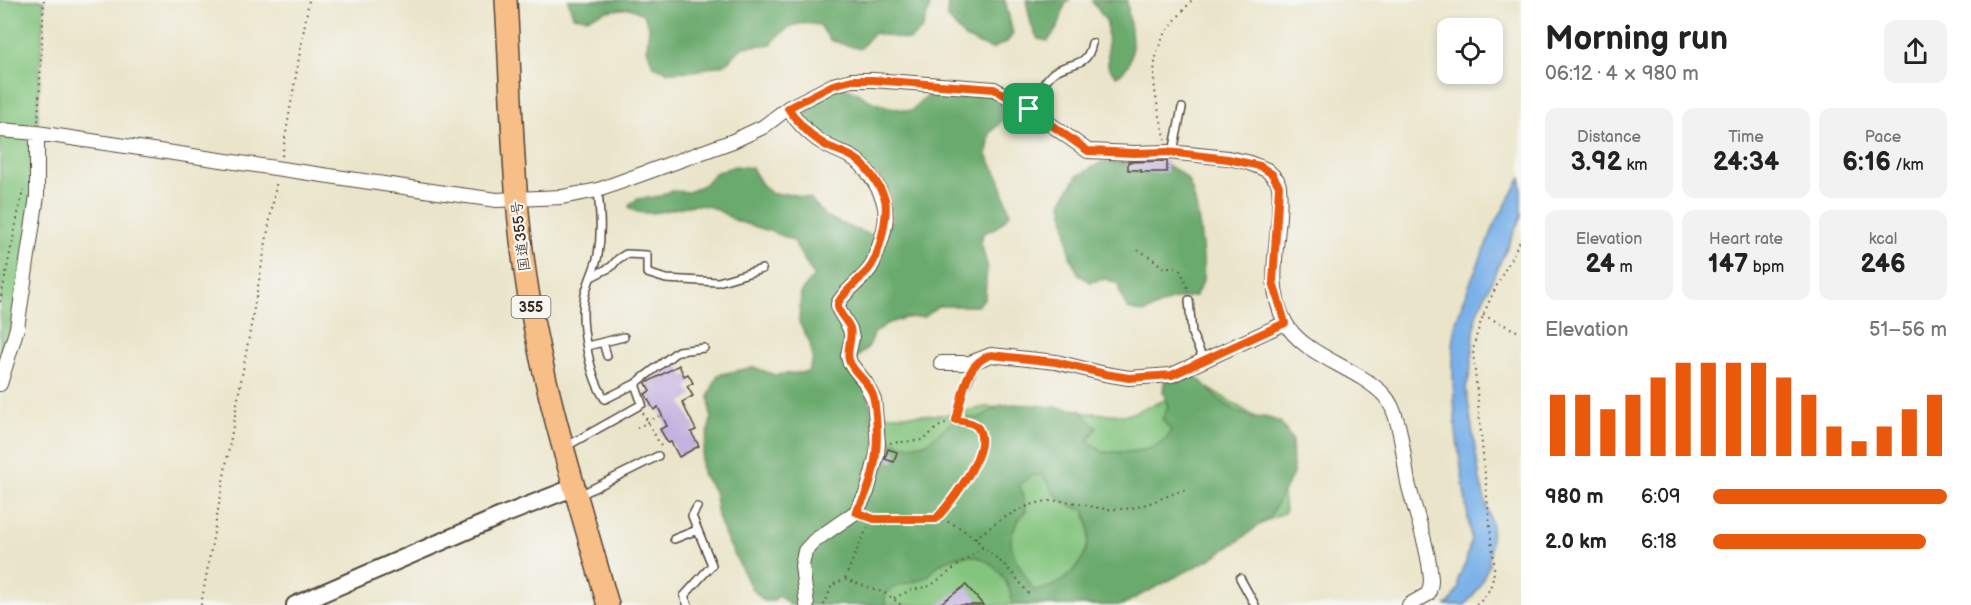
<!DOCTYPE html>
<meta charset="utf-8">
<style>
body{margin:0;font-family:"Balsamiq Sans","Klee One",sans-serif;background:#f2f2f2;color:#222;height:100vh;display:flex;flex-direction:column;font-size:22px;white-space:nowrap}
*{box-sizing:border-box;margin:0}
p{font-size:20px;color:#767676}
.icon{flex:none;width:33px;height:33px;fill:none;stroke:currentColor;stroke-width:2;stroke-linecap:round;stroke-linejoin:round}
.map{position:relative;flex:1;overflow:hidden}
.drawer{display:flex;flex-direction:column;background:#fff;width:450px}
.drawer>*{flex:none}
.fabs{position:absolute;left:1437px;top:18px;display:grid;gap:12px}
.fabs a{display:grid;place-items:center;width:66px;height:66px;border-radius:12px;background:#fff;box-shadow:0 3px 9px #0003;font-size:30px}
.pin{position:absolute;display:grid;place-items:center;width:51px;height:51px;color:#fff;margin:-26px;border-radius:12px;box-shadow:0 3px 9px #0006}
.round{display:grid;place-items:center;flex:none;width:63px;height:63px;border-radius:12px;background:#f2f2f2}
.headline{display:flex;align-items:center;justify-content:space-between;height:102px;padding:0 24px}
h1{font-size:33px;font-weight:700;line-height:45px}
.metrics{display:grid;grid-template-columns:repeat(3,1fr);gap:9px;height:102px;padding:6px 24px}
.metrics div{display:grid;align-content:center;border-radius:12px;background:#f2f2f2;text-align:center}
.metrics b{font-size:26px;font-weight:700}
.metrics small{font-size:16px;font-weight:400}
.metrics p{font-size:16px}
.chart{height:168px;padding:12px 24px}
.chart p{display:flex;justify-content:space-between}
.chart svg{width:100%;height:108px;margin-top:6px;stroke:#ea580c;stroke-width:6}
ul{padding:0 24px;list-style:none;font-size:20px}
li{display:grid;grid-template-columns:96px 72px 1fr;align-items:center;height:45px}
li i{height:15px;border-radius:8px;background:#ea580c}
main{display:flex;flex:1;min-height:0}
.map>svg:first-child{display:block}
.green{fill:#83c57e;stroke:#5f784e;stroke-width:1.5}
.forest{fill:#6aaa6d;stroke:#526a46;stroke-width:1.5;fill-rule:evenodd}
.water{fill:#7ab1e9;stroke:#5a6e84;stroke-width:1.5}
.building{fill:#c3b2df}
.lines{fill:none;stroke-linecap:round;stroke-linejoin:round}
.service-casing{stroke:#554638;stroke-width:10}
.minor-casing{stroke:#554638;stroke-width:16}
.tertiary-casing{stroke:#554638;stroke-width:20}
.trunk-casing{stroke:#554638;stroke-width:24}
.path{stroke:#554638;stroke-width:2;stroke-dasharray:1.5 4.5;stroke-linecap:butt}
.service{stroke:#fff;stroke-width:7}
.minor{stroke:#fff;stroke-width:14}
.tertiary{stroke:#fff;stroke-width:16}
.trunk{stroke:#f7be88;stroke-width:21}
.route-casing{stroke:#fff;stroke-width:12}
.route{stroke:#ea580c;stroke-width:8}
.labels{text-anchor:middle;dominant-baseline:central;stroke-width:4.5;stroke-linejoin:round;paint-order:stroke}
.shield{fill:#f6f6f2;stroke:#73675e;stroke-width:1.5}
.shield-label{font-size:14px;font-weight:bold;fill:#3b2a1e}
.street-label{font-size:15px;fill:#3b2a1e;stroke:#f6f6f2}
</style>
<main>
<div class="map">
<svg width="1521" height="605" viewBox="0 0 1521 605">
<rect width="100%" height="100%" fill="#f6f6f2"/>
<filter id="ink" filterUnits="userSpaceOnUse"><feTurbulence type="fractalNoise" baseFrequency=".0167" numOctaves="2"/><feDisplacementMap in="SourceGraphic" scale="12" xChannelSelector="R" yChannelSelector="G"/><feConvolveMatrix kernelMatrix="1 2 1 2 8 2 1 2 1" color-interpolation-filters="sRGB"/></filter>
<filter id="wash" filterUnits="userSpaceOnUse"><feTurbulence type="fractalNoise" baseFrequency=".008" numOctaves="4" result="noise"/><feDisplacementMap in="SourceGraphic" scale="24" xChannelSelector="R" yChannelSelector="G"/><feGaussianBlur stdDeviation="1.35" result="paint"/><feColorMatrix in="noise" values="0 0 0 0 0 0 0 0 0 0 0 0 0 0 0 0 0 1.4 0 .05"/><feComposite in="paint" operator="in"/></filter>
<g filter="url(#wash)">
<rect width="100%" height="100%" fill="#eae5ca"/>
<!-- green -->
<path class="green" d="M0 0H44L37 133 38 198 0 384Z
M1203 385 1277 430 1285 512 1231 539 1115 605H810L881 415H945L986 407 1127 415Z"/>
<!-- forest -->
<path class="forest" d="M568 0H932L922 30 909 40 874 33 860 49 830 40 820 25C795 20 787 26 771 44L743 47 725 64 694 71 669 72 653 66 647 48 649 27 643 14 630 8 607 11 587 18 573 16Z
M948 0H1005L1013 34 1007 42 992 49 965 38 947 17Z
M1026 0H1070L1066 2 1058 27 1048 41 1038 39 1031 24Z
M1091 0H1127C1128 23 1143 64 1116 76L1108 66 1107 22Z
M842 86C856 90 861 97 873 102 885 107 898 109 911 111 917 106 922 99 929 95 953 82 987 92 1011 101V111L990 133 987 155 999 178 1010 213C1002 224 996 229 983 233L981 243 987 265 985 298 977 306H938L924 317 905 318 886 324 874 334 869 346 855 360 868 394 873 421 884 432 887 439 909 446 927 443 948 425 965 416C983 424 986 409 1003 405 1021 402 1061 408 1080 410L1097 428 1088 441 1103 452C1125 452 1160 455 1171 431L1162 419 1168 407 1163 392 1164 382 1174 377 1192 375 1201 381 1218 399 1236 411 1252 418 1266 417 1280 422 1292 439 1293 474 1270 516 1240 540 1210 559 1122 605H1012C1011 579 989 552 961 556 954 557 941 562 936 567 932 570 931 575 926 577 912 585 896 581 885 595V605H790L779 596 772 601H764L752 589 726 538 718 516 714 491 702 473 701 460 711 420 709 395 718 375 753 367 775 375 808 372 813 359 810 343 799 322 801 292 814 276 797 248 795 242C778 231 754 228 735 220 726 216 719 209 710 207 706 206 701 205 697 205 676 205 647 221 629 208L630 204 638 199 661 196 670 191 689 192 705 184 715 173 735 166 752 168 761 183 772 194H791L811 199 825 216 851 228 875 236 892 220 891 200 879 176 818 133 807 121 806 110 814 102ZM1032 475H1043L1055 494 1066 504 1084 510C1101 545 1073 587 1035 590 1027 584 1027 578 1022 570 1006 546 1008 532 1026 510L1020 485Z
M1102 162C1123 165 1159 159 1176 170 1179 172 1185 176 1187 179 1197 194 1207 267 1202 284 1200 288 1197 292 1195 296L1171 300 1144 313 1128 309 1121 296 1118 284 1106 279 1090 282 1079 275 1070 256 1062 201 1077 176Z"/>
<!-- water -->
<path class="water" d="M1521 177V217L1476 315 1470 373 1466 388 1480 480 1492 526 1489 565 1478 589 1465 605H1445L1449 603 1459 588 1458 579 1466 562 1471 539 1456 432 1453 380V346L1456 322 1472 278 1495 224Z"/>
<g id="blocks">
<!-- building -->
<path class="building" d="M1167 161V172H1141V170H1128V162Z
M679 365 684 376 688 374 693 383 687 386 693 396 682 402 696 430 691 432 699 446 679 457 671 442 668 443 660 429 667 426 658 407 654 410 645 394 650 391 646 383Z
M888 449 897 452 894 462 885 459Z
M966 585 983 605H938L958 591Z"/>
</g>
</g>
<g filter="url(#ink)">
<use href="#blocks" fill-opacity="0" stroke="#554638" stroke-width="1.5"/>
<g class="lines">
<!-- service casing -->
<g class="service-casing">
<path id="service" d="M1029 109C1036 98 1042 82 1053 73 1070 60 1087 70 1092 43
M1173 152 1182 108
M591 277 611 267 618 259 626 254 647 255V273L666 279 718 282 762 269
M1189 300 1192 334 1204 361
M603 342 607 356
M587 346 624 337
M635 384 678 351 704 348
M956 420 963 391 975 364
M567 446 642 404 635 384 605 399C590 378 580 325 584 300 586 284 595 270 598 255 602 233 600 212 598 190
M580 495 658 456
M674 539 697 530
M1240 578 1255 605
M688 605 684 596 712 565 692 516 697 507"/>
</g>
<!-- minor casing -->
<g class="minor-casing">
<path id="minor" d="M788 108C798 123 811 137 828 146 837 151 847 154 856 160 864 165 869 174 874 181 894 211 885 231 873 263 867 278 845 289 838 304L839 310 850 329 852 338 848 356 850 363 865 382 874 400 878 443 877 455 867 492 856 512 814 541 805 551 802 566 807 605
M0 130 37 133 445 193 497 200 516 199 562 197 598 190 733 141 763 127 788 108 833 85 852 80H873L994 89 1029 109 1088 151 1134 153 1168 152 1228 158 1247 162 1267 170 1277 180 1279 186C1284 231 1262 279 1285 322 1303 356 1357 367 1384 395 1402 414 1403 461 1409 487 1417 518 1429 549 1431 580 1431 586 1430 589 1428 594L1409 605
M941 363H970L991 355 1056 362 1105 374 1129 378 1172 375 1285 323
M0 384 17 328 37 196V133"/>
</g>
<!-- tertiary casing -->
<g class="tertiary-casing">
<path id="tertiary" d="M295 605 501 516 575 487"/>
</g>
<!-- trunk casing -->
<g class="trunk-casing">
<path id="trunk" d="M506 0C512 97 512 195 528 291 545 398 579 501 608 605"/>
</g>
<!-- path -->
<path class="path" d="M38 121 44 0
M1166 140C1157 105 1145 68 1165 34 1173 22 1183 11 1192 0
M282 156 309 0
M1138 250 1152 258 1162 267H1174L1181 271 1189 291
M0 302 23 190
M1483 315 1521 333
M643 413 662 448
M637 428 661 415
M890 443 923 440 938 427 948 422
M868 517 874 519H936C951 503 994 449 978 427 974 423 969 423 965 422
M936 519C953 521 972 534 982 546
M975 538C1004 517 1033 495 1071 502 1088 505 1103 511 1121 509 1146 508 1163 496 1187 489
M845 578 863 536 874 519
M894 598 911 590 930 586 983 547C1002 562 1016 575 1029 595
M201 605 277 180
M824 605 832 585 845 579 887 594 901 605
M1476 605C1494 592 1497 569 1492 548L1473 351C1480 311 1503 275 1521 239"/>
<!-- service -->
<use href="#service" class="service"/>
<!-- minor -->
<use href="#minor" class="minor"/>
<!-- tertiary -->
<use href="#tertiary" class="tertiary"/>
<!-- trunk -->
<use href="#trunk" class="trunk"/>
</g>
</g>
<g class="lines" filter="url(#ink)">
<!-- route casing -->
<g class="route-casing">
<path id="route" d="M852 80H873L994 89 1029 109 1088 151 1134 153 1168 152 1228 159 1260 166 1272 174 1279 186 1273 282 1285 323 1172 375 1129 378 1105 374 1056 362 991 355C964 363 963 396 956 420 962 421 974 422 978 428 993 450 951 502 936 519H874L856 512C875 483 879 449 876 416 875 406 875 397 870 389 865 379 852 371 849 360 846 349 853 339 850 328 847 320 837 313 838 304 839 297 863 276 868 270 879 258 890 211 884 196 879 185 869 170 860 162 851 154 838 151 827 146 811 137 798 123 788 108L833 85Z"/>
</g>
<!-- route -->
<use href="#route" class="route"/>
</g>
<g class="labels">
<!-- shield labels -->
<rect class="shield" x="511.5" y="296" width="39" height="22" rx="4.5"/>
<g class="shield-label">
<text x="531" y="307">355</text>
</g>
<!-- street labels -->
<g class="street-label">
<text transform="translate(521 236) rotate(-97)">国道355号</text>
</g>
</g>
</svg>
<div class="fabs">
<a><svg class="icon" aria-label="locate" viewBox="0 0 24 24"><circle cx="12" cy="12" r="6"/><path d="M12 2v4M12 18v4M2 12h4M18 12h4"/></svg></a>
</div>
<div class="pin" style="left:1029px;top:109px;background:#1e9e55"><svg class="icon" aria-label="arrive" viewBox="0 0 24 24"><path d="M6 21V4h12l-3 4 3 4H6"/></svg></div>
</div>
<section class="drawer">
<div class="headline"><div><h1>Morning run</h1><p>06:12 · 4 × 980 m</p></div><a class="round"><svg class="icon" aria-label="share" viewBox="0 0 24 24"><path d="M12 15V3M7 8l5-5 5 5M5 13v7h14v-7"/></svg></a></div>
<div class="metrics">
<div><p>Distance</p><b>3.92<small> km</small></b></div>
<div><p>Time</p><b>24:34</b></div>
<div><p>Pace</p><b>6:16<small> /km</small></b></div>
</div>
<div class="metrics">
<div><p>Elevation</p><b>24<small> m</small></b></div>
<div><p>Heart rate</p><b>147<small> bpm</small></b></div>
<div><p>kcal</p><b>246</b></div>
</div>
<div class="chart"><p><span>Elevation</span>51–56 m</p>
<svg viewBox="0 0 160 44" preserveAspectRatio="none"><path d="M5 44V19M15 44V19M25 44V25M35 44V19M45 44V12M55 44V6M65 44V6M75 44V6M85 44V6M95 44V12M105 44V19M115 44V32M125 44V38M135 44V32M145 44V25M155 44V19"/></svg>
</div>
<ul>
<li><b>980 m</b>6:09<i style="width:100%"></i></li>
<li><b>2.0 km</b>6:18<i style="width:91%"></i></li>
</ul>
</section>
</main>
